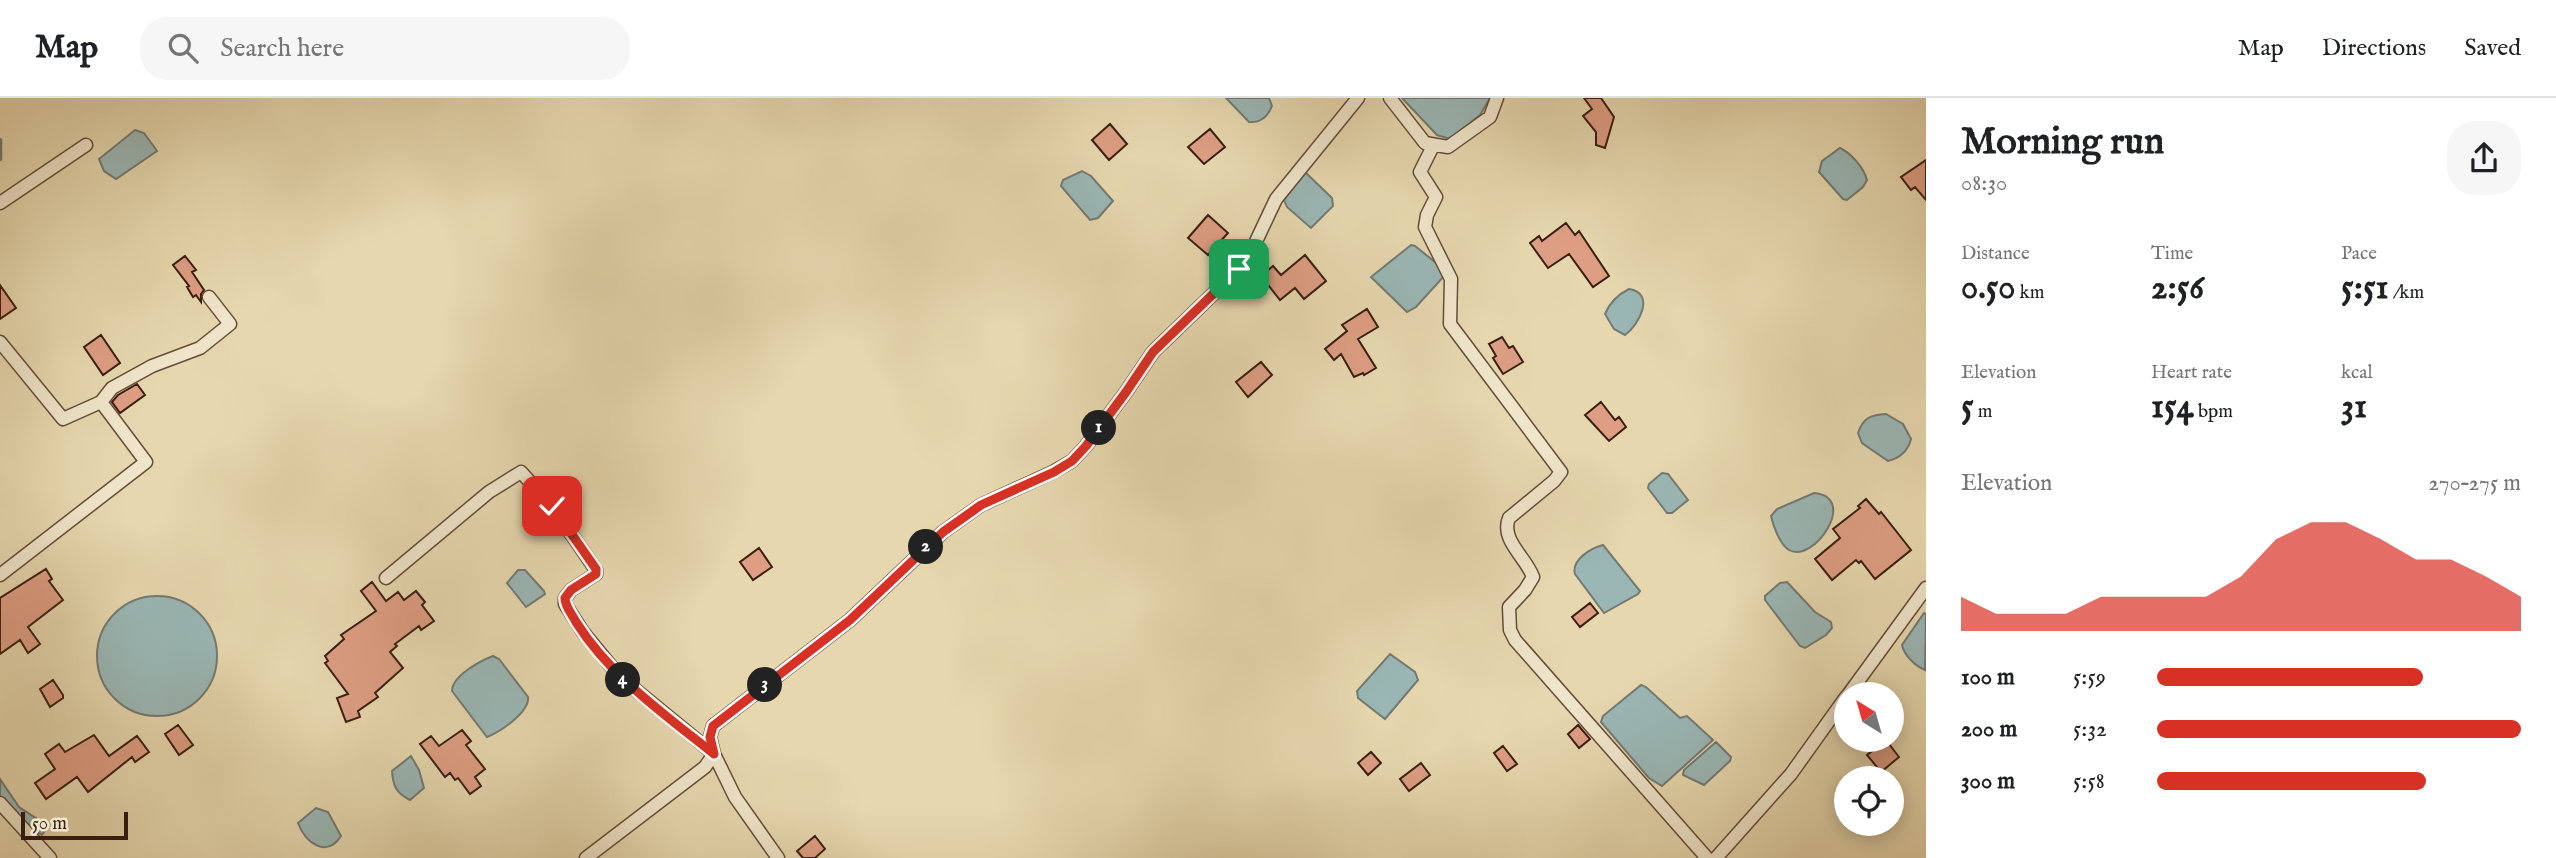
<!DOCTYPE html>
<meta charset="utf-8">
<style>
body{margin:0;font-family:"IM FELL English",serif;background:#f6f6f6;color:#202124;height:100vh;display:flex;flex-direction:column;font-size:26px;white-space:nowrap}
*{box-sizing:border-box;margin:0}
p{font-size:23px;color:#757577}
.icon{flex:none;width:38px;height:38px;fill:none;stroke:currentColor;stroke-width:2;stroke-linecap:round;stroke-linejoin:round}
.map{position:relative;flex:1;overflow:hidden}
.panel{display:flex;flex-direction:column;background:#fff;width:630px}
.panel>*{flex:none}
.needle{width:46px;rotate:323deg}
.controls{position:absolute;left:1834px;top:584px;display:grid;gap:14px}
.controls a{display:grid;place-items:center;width:70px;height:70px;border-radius:50%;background:#fff;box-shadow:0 4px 18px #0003;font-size:35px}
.scale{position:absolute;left:21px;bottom:18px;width:107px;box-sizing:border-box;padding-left:7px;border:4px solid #3b1e12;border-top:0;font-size:19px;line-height:24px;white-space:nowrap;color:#3b1e12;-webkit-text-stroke:5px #efe5ca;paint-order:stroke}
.pin{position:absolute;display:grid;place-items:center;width:60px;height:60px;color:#fff;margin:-30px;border-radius:14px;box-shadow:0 4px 10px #0006}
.km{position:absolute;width:35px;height:35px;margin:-18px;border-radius:50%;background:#222;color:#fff;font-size:19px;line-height:35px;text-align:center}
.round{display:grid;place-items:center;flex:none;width:74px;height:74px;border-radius:28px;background:#f6f6f6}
.headline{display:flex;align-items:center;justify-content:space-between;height:119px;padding:0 35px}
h1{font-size:38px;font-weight:700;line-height:52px}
.stats{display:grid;grid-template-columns:repeat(3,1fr);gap:10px;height:119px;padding:7px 35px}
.stats div{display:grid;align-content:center}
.stats b{font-size:35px;font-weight:700}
.stats small{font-size:19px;font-weight:400}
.stats p{font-size:19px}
.chart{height:196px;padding:14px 35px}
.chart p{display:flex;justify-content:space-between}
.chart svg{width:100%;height:126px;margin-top:7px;fill:#d93025;opacity:.7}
ul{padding:0 35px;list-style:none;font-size:23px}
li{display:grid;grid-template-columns:112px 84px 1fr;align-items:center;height:52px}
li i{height:18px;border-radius:9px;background:#d93025}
header{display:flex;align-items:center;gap:42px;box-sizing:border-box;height:98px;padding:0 35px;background:#fff;border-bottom:2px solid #e0e0e0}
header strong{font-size:33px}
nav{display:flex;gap:38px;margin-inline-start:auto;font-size:24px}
.search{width:490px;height:63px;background:#f6f6f6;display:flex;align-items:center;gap:18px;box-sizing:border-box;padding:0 24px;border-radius:28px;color:#757577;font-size:26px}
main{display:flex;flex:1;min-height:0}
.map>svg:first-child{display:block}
.water{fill:#9ab7b5;stroke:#747a74;stroke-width:2}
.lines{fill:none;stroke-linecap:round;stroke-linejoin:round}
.stream{stroke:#747a74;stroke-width:4.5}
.building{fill:#dd9e83;stroke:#3b1e12;stroke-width:2}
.minor-casing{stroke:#664c39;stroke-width:15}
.minor{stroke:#efe5ca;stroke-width:12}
.route-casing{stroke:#fff;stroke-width:14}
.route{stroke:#d93025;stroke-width:9}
</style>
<header>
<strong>Map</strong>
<div class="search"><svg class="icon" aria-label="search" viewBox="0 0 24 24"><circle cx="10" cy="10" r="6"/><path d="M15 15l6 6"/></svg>Search here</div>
<nav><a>Map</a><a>Directions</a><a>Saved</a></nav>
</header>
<main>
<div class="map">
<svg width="1926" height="760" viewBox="0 0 1926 760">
<rect width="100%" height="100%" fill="#e6d7ae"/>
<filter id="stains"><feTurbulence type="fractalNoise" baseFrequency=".00286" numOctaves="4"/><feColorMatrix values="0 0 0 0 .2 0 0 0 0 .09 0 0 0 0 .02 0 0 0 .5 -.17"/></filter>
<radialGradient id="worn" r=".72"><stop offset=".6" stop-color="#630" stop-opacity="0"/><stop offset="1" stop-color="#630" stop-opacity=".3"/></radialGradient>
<!-- water -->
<path class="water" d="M1226 0H1269L1272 8C1268 18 1261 25 1249 24Z
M1402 0H1490L1480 17 1450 41 1437 37Z
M135 32 144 35 157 53 116 81 104 73 99 61Z
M1840 50C1851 55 1864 70 1867 82L1863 89 1847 102 1843 101 1819 74 1822 63Z
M1082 73 1091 78 1113 103 1098 120 1090 122 1061 88 1063 82Z
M1305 74 1332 100 1333 108 1311 130 1287 109 1284 102Z
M1411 147 1415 148 1440 168 1445 177 1416 209 1407 214 1371 179Z
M1629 191C1656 195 1639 227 1625 237L1614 231 1605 216C1610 204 1617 197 1629 191Z
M1886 316 1903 326 1911 341C1908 353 1900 360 1888 363L1862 345 1858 335C1863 320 1870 317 1886 316Z
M1662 375 1668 376 1688 402 1672 415H1667L1648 390 1649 386Z
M1814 395C1859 399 1814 466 1789 452 1780 447 1773 427 1771 418L1777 411Z
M1603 447 1640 493 1638 496 1604 515 1575 476C1571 462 1591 450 1603 447Z
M518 472H525L544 493 545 496 526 509 507 485Z
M1787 484 1815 514 1831 524 1832 530 1826 537 1805 550 1800 548 1765 502V498L1780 485Z
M97 558a60 60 0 1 1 120 0a60 60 0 1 1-120 0Z
M1924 515 1926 516 1925 572C1915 568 1904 557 1902 547Z
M1390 556 1415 574 1418 582 1385 621 1358 600 1357 593Z
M493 558 499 561 528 599C530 614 500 634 487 639L452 593C452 578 480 563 493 558Z
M1641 587 1646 589 1680 620 1687 618 1713 642 1662 688 1649 680 1601 624 1603 618Z
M1716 644 1731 659 1730 663 1704 687 1683 677 1684 672Z
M411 658 419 672 424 690 410 702C396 695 393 688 392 673Z
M0 681 19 709 48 728 42 737 29 729 0 700Z
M316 710 328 714 341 738C327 760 306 746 298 725Z"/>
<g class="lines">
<!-- stream -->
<path class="stream" d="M0 42V61"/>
</g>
<!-- building -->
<path class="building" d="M1584 0H1601L1614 19 1605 50 1596 47V34L1583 18 1592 11Z
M1110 26 1127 46 1109 62 1092 42Z
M1210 31 1225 49 1204 66 1188 49Z
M1926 62V102L1915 89 1911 92 1901 79Z
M1208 117 1228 135 1208 157 1188 140Z
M1566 125 1575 137 1579 133 1609 178 1593 189 1569 156 1548 170 1530 145 1539 138 1542 143Z
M1305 157 1326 183 1304 201 1295 190 1280 202 1261 178 1273 168 1281 177Z
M185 158 196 172 192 174 204 192 201 196V204L196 197 193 199 187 189 189 188 173 167Z
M0 187 16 210 0 221Z
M1367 211 1378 229 1358 241 1376 270 1364 277 1363 275 1354 279 1341 256 1334 262 1325 251 1347 233 1342 227Z
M101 237 120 265 103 277 84 249Z
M1502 239 1509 250 1513 248 1523 264 1503 276 1493 260 1496 258 1489 246Z
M1261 264 1272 277 1248 299 1236 284Z
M137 286 145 297 120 315 112 304 118 297Z
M1601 304 1615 322 1619 319 1626 329 1609 343 1585 317Z
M1866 401 1879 416 1881 414 1911 452 1875 481 1861 463 1859 465 1856 462 1832 482 1815 461 1840 440 1833 431 1860 410 1858 408Z
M759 450 772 469 753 482 740 464Z
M46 471 52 481 49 483 63 502 28 529 40 546 28 555 20 542 0 556V500Z
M372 484 386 503 398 494 404 502 416 493 425 504 422 507 434 523 421 532 419 528 395 546 397 548 390 554 403 570 375 595 378 599 358 613 360 619 346 624 337 600 348 596 325 565 328 563 325 558 344 541 341 537 376 513 361 493Z
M1590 505 1598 515 1580 529 1572 519Z
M53 582 63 597V600L50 609 40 591Z
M178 627 193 647 179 657 165 636Z
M1578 627 1590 641 1579 650 1568 636Z
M462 632 471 643 466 647 485 671 475 679 481 688 470 696 458 680 455 682 450 675 445 679 420 646 431 638 439 648Z
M94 637 109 658 137 638 149 654 135 664 132 659 88 694 77 679 46 701 35 685 55 671 45 656 59 646 65 654Z
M1886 642 1899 659 1881 674 1867 657Z
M1503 648 1517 666 1507 673 1494 655Z
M1371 654 1381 665 1368 677 1358 665Z
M1421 665 1430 677 1409 693 1400 681Z
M815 738 825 751 815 760H803L797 753Z"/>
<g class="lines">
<!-- minor casing -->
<g class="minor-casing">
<path id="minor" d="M1390 0 1425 45 1448 49 1490 19 1497 0
M1433 48 1420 74 1436 99 1427 117 1425 129 1451 181 1450 226 1561 374 1554 383 1509 420C1500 442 1526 459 1533 479L1525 492 1509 509 1510 532 1515 542 1707 760
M0 105 86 47
M0 244 63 321 101 304 112 290 152 268 200 250 230 226 209 199
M0 477 146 364 101 304
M386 480 489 394 521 374 552 408 596 472V476L571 492 565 500V506L583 534 620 579 714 656 735 699 778 760
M1848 597 1926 490
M0 705 50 760
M586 760 705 669 714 656 710 639 713 628 850 522 943 434 981 407 1053 374 1072 363 1086 348 1126 294 1153 254 1239 171 1251 154 1276 101 1358 0
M1716 760 1791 676 1846 599"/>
</g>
<!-- minor -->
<use href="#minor" class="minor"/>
</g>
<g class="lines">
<!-- route casing -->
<g class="route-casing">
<path id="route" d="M552 408 596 471V476L571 492 565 500C565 509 572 516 576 524 610 578 664 616 714 656L710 639 713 628 850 522 943 434 981 407 1054 374 1072 363 1086 348 1126 294 1153 254 1239 171"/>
</g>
<!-- route -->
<use href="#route" class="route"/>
</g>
<rect width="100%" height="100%" filter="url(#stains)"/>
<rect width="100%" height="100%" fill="url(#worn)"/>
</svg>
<div class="controls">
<a><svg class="needle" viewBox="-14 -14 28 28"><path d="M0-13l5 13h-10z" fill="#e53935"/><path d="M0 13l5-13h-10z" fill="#757577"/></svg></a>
<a><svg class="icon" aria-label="locate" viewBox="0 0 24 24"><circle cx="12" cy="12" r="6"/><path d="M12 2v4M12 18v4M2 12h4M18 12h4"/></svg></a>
</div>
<div class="scale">50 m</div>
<div class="pin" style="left:1239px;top:171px;background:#1e9e55"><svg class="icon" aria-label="arrive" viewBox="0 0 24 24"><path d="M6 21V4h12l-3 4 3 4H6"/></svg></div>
<div class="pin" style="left:552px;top:408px;background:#d93025"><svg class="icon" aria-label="check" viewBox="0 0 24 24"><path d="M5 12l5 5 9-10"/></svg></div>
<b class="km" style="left:1099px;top:330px">1</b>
<b class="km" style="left:926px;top:449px">2</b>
<b class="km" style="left:765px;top:587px">3</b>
<b class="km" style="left:623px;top:582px">4</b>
</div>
<section class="panel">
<div class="headline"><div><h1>Morning run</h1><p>08:30</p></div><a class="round"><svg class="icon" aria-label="share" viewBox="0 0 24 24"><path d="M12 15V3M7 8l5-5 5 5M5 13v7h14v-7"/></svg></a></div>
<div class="stats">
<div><p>Distance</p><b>0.50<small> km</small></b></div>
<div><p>Time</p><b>2:56</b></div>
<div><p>Pace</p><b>5:51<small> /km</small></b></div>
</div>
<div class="stats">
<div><p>Elevation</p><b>5<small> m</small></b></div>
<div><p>Heart rate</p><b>154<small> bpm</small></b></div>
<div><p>kcal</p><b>31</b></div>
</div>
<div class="chart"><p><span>Elevation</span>270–275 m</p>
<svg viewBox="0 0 160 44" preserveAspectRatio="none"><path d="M0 44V32L10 38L20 38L30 38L40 32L50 32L60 32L70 32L80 25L90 12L100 6L110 6L120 12L130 19L140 19L150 25L160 32V44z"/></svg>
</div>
<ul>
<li><b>100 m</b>5:59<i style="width:73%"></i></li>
<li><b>200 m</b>5:32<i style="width:100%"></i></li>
<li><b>300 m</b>5:58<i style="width:74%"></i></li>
</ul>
</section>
</main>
